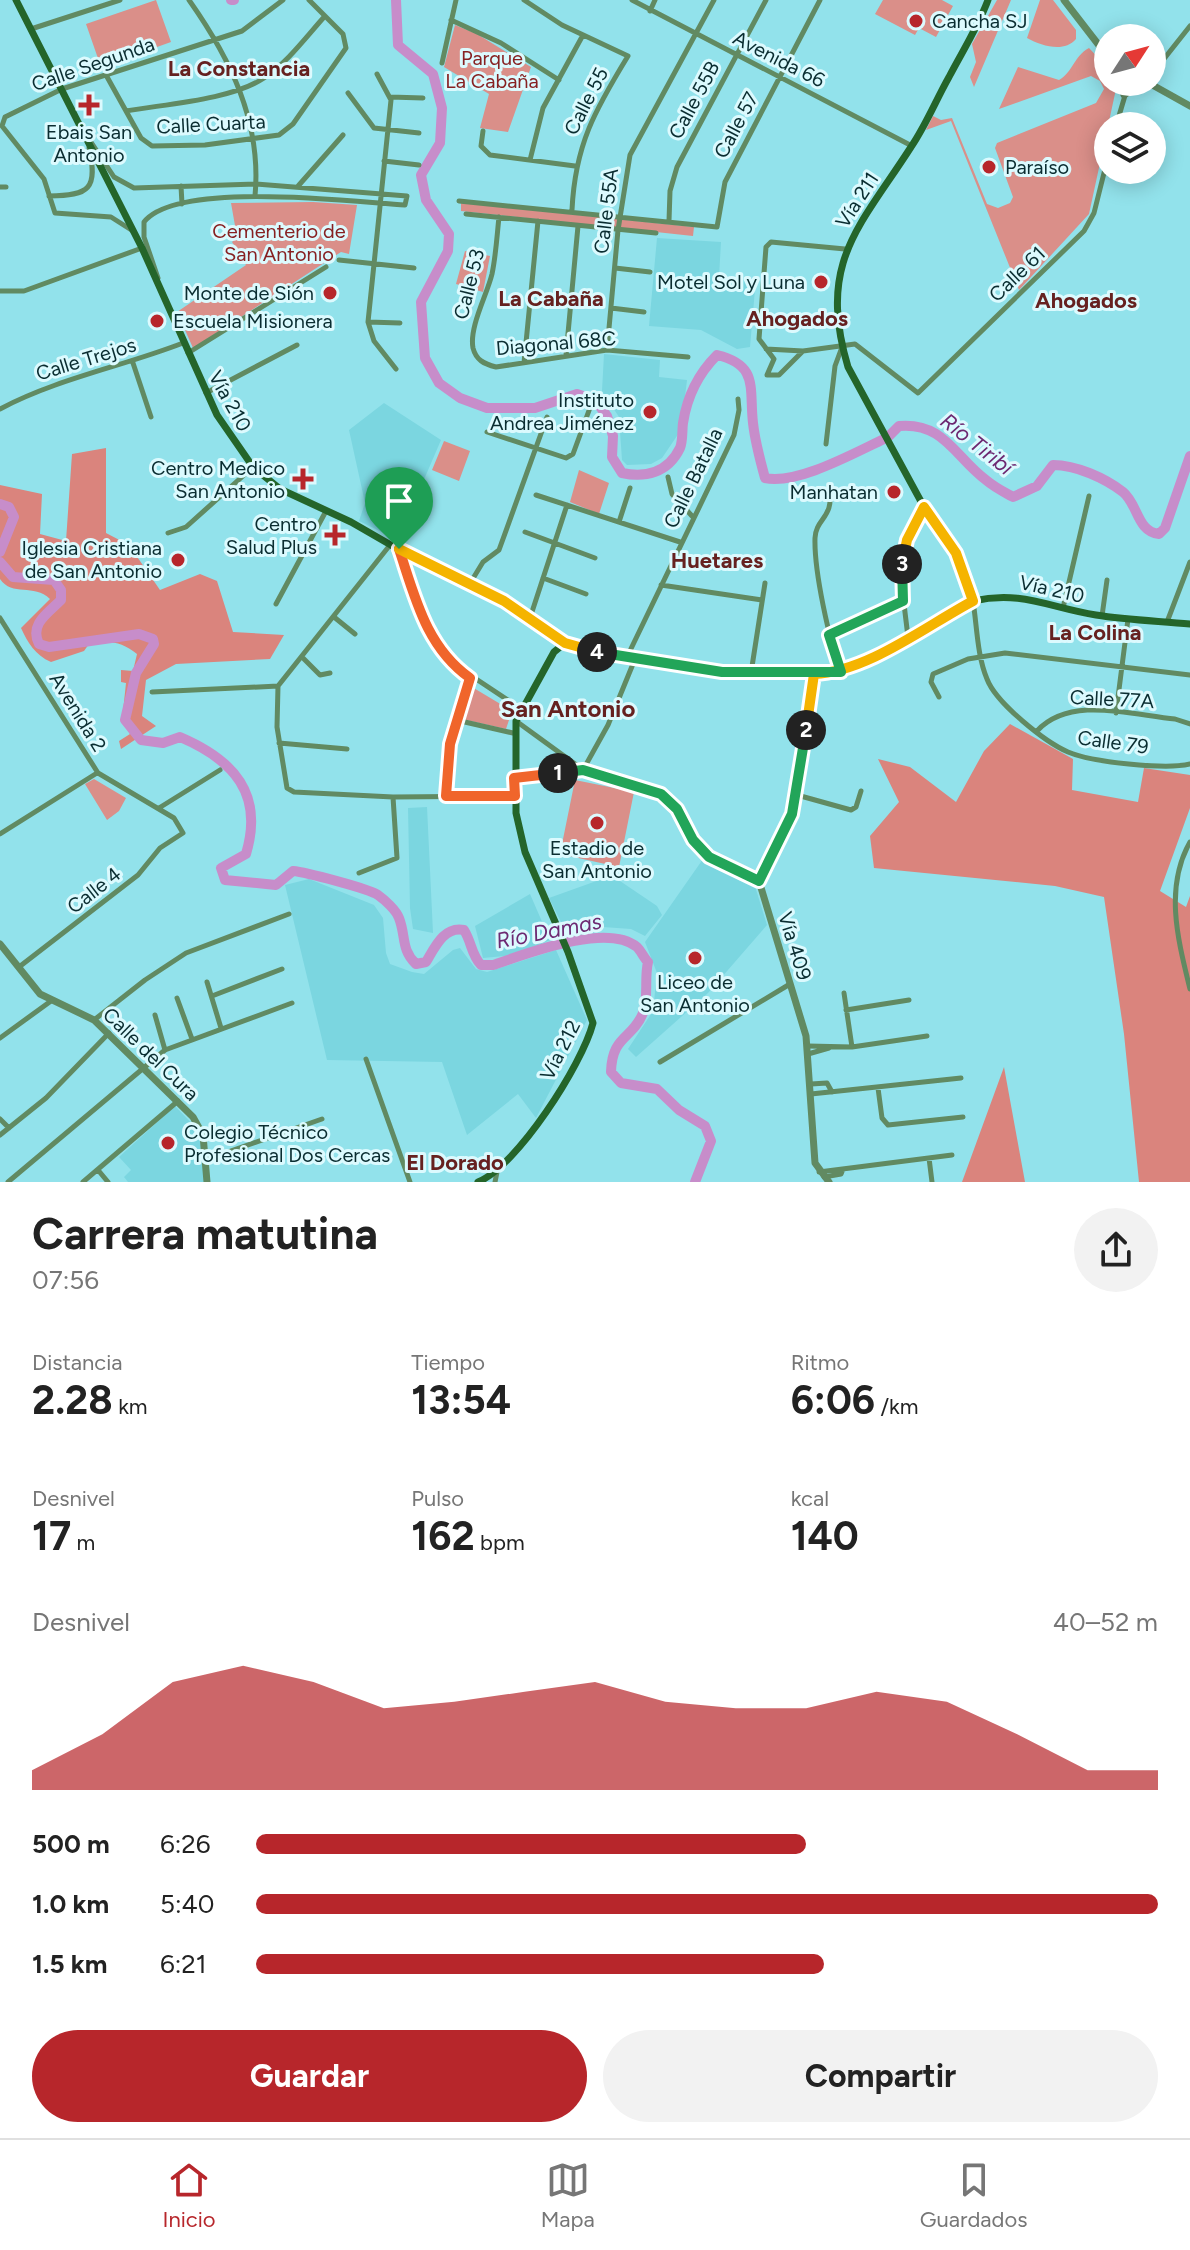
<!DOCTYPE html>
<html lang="es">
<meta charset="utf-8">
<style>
body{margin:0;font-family:Figtree,sans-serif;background:#f2f2f2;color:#222;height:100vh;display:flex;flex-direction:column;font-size:30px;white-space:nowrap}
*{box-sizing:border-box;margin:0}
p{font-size:26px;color:#767676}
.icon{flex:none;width:44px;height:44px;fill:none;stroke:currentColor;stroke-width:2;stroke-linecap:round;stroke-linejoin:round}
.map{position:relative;height:1182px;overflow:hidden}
.sheet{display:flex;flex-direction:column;background:#fff;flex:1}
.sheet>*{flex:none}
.needle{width:52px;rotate:54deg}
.tools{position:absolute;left:1094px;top:24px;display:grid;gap:16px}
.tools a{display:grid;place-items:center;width:72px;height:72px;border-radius:50%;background:#fff;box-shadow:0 4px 20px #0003;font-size:40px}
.pin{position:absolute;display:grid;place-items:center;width:68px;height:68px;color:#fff;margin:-82px -34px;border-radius:50% 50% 50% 0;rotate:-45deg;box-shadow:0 0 8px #0007}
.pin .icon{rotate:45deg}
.km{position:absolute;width:40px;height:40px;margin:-20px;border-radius:50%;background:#222;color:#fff;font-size:22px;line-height:40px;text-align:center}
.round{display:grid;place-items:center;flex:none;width:84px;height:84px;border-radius:42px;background:#f2f2f2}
.summary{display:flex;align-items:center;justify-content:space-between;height:136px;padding:0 32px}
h1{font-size:44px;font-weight:700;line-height:60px}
.stats{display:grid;grid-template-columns:repeat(3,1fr);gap:12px;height:136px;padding:8px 32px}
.stats div{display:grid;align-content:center}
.stats b{font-size:40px;font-weight:700}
.stats small{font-size:22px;font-weight:400}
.stats p{font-size:22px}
.chart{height:224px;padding:16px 32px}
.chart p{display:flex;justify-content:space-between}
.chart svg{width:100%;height:144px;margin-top:8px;fill:#b7262b;opacity:.7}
.button{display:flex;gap:16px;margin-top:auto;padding:16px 32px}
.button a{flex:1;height:92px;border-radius:48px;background:#b7262b;color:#fff;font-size:32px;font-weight:700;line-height:92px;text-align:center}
.button a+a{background:#f2f2f2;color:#222}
ul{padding:0 32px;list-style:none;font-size:26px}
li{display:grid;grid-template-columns:128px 96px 1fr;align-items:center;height:60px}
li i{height:20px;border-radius:10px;background:#b7262b}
.tab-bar{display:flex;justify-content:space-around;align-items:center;height:112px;border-top:2px solid #e0e0e0;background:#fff;font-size:22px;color:#767676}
.tab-bar a{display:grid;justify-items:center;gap:4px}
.tab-bar .current{color:#b7262b}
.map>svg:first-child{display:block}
.built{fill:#7bd6e0}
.green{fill:#da8f89}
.forest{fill:#da847d}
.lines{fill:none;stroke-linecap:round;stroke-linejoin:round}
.river{stroke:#c78dca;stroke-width:10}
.minor{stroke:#618a62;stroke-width:5}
.tertiary{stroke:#618a62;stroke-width:7}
.secondary{stroke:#24652a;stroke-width:7}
.split-1-casing{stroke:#fff;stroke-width:16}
.split-2-casing{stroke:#fff;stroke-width:16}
.split-3-casing{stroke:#fff;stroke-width:16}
.split-4-casing{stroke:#fff;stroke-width:16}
.split-5-casing{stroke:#fff;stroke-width:16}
.split-1{stroke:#f0652b;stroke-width:10}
.split-2{stroke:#22a559;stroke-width:10}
.split-3{stroke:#f5b400;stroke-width:10}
.split-4{stroke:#22a559;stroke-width:10}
.split-5{stroke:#f5b400;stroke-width:10}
.poi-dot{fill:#b7262b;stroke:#dcfafe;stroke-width:3}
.labels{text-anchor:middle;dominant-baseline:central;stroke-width:6;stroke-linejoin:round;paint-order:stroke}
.poi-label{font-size:20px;fill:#0a2d31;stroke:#dcfafe;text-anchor:end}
.park-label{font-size:20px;fill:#872122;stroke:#dcfafe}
.street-label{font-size:20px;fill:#0a2d31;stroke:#dcfafe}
.neighbourhood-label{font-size:22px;font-weight:bold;fill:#662120;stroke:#dcfafe}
.water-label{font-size:22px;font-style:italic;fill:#6d2972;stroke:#dcfafe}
.quarter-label{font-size:24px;font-weight:bold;fill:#662120;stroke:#dcfafe}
</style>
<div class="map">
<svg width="1190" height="1182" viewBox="0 0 1190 1182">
<rect width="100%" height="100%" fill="#92e2eb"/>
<!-- built -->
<path class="built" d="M657 238 721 242 719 277 756 278 750 347 737 349 701 330 649 326Z
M604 354 660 360 659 377 687 380 681 430 662 458 651 464 627 465 622 460 619 417 602 391Z
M384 403 441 440 398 540 359 521 365 503 349 430Z
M427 807 433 933 413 929 410 908 408 808Z
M703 859 754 883 767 925 708 993 636 1057 628 1049 653 1011 657 973 645 942Z
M309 879 374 905 383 918 386 953 390 964 412 972 424 974 453 950 460 948 476 969 487 972 556 950 587 1020 536 1118 518 1094 467 1135 442 1062 327 1060 285 885Z
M602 879 620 881 657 906 662 915 645 936 631 929 603 927 567 934 549 898Z
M530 894 550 940 516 955 483 958 475 926Z
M175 1106 197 1129 205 1163 204 1182H128L124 1177 131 1170 119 1157Z"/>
<!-- green -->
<path class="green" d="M156 0 171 42 101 67 86 24Z
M883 0H942L953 6 936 37 919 28 915 35 875 14Z
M997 0H1011L974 87 970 77 976 62 972 44Z
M1040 0H1053L1076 30V39C1064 53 1042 46 1027 38Z
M455 25 477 34 531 67 508 132 480 128 489 94 444 67Z
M1089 48 1108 68V82H1115L1116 89 1089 214 1019 290 951 121 926 130 933 116 941 120 952 118 987 204 998 208 1010 203 1013 197 995 148 997 143 1096 103 1104 89 1100 81 1091 76 999 109 1018 67 1059 80C1073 72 1074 56 1089 48Z
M313 202 357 205 349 254 341 252 193 348 177 312 246 265 232 242 237 237 231 203Z
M461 203 694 227 693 236 461 211Z
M465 251 490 256 483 292 456 284Z
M444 441 470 451 459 481 432 470Z
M579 470 609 483 599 514 570 502Z
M472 687 512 711 506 729 462 719Z
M94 779 126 798 119 811 107 820 85 784Z
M575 780 634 792 619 867 560 854Z"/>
<!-- forest -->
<path class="forest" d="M106 448V533L129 545 160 590 200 574 217 581 233 632 284 635 270 659 176 664 146 680 142 716 156 726 121 749 119 741 130 734 122 721 126 683 121 682V670L133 671 137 654C121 641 109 640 89 644L84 651 51 662C35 655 28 643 21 628L50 599C34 583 12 597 0 579V485L42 494 40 534 66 541 72 454Z
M1010 724 1073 759 1072 790 1138 802 1144 768 1190 775V808L1160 891 1186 907 1190 896V1182H1139L1124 1034 1104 897 1055 886 874 868 870 836 899 802 878 759 910 767 956 802 984 751Z
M1004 1067 1025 1182H962Z"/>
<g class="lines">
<!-- river -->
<path class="river" d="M231 0H234
M396 0 398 45 433 74 442 108 440 143 421 175 426 200 449 234 448 251 421 302 425 358 439 383 460 398 487 408H535L577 394 595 400 607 416 613 436 612 457 622 473C645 478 668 473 680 448 683 441 682 430 683 423 687 397 699 373 717 355 759 365 749 388 753 423 755 441 760 460 765 478 797 485 854 453 884 439
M889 436 899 426C944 422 955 457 986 480 994 487 1004 492 1013 497L1037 486 1053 465C1076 465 1105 478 1123 492 1138 504 1137 532 1159 534L1165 528 1190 456
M0 504 9 507 14 517 0 552
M0 562 13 577 54 580 61 590V600C48 613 29 624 39 644L49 647 139 634 153 639 154 644 136 673 125 720 141 740 163 743 180 737C234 760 264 794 246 854L221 868 225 880 276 885 293 871C305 872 370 889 378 895 385 900 396 910 399 918 406 936 401 950 416 964L426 962C435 947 444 926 464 930 472 943 471 954 481 965H493C526 954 607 922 637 947 641 951 644 958 648 962 644 979 649 998 643 1013 632 1040 612 1035 611 1072L621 1083 657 1089 679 1110 705 1126 711 1141 695 1182"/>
<!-- minor -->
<path class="minor" d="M189 0C230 58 262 122 255 196
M524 0 562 25 628 56C595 110 575 145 572 210
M632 0 912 146
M650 11 655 0
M451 20 501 43 559 80
M31 29 120 0
M442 63 456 0
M377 74 391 100 368 322 374 341 396 369
M1152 74 1190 26
M106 75 141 138 152 146 205 145 279 135 293 124 346 48 343 34 309 0
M348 93 374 128 419 133
M390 97 423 98
M126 111C165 104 231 100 264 78 288 62 306 37 325 16
M1116 126 1129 82
M483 131 481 146 490 155 575 166
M87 136 114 177 134 188 256 184 407 196 405 205C353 202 177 180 144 222V237L158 278
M530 160 543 108 583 35
M384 161 419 165
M299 185 343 135
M181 186 182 204
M0 187H6
M49 196C90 196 98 188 89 148
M459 201 717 227 725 182 820 0
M466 214 656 233
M499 217C497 235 496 255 492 274 487 295 469 327 473 348 476 360 484 364 496 367L607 350 688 357
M669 221 670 191 677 167 766 0
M133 231 111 217 55 213 44 179 2 126 5 117 62 89 242 31 283 0
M339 260 414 268
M615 268 650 272
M0 291H24L142 248
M611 308 644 312
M368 322 400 323
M766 349 803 351 855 344 918 393 1084 231 1094 213 1108 157
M607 350 618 230 630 155 714 0
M802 352 779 375H767L774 359 759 339 766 247 771 242 845 249
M188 353 326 267
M566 355 578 226
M133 363 151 417
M524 363 538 221
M206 393 297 345
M0 409C56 379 124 366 183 343
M487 432 566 458 573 454 591 405
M826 444 835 366 842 347
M668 477 672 494 692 516
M829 487C835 519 816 517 815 538 814 571 829 640 841 672
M536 495 680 542
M619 522 630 488
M525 532 595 558
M168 533 186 527 253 467
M390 545 278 686 277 727 287 788 294 792 393 797 515 796
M399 551 423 619 446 659 520 708
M543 578 586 594
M469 585 483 562 499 550 547 417
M661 585 762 600
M973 601C977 626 977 655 987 679 996 703 1045 742 1068 752 1091 762 1166 770 1190 764
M276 604 326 511
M1063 608 1089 496
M1102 616 1107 580
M334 617 355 634
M0 618 98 773 174 818 183 833 160 848 138 875 19 967
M530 618 567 505
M1167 622 1190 562
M829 635 903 601
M908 637C901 578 896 562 924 507
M302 657 320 675 330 673
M627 657 734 435 739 410 738 399
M751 673 765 583
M152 692 278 686
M939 697 931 682 933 674 968 659 1005 653 1190 675
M1116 713 1128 619
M456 720 513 733
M516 721 582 769
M1037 731C1070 695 1132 715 1175 719L1190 724
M279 743 347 749
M583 770 608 725 635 659
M515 778 583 770 661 794 677 809 693 840 709 857 759 881
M797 795 851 810 856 807 861 791
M446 796 450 744 470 678
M159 808 220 770
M0 834 97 773
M1190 842C1164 888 1178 940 1190 989
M359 873 397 858 393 797
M207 982 221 1028
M844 993 852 1047
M212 996 282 969
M177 998 192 1039
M846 1010 909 1000
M155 1015 165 1050
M94 1020 145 980 186 953 289 914
M0 1038 51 1001
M808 1046 852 1047 927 1036
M808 1054 829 1048
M366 1059 410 1182
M660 1062 790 984
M811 1084 827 1083 832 1092
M878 1088 882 1118 888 1125 963 1117
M811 1094 961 1078
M0 1119 9 1128
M0 1135 46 1098 109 1033
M929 1158 932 1182
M208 1159 322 1119
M98 1170 108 1182
M819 1172 952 1155
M824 1177 841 1174 843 1169
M8 1182 165 1050 292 1003
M83 1182 178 1101
M495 1182 497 1172"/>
<!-- tertiary -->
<path class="tertiary" d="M1064 0 1108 57
M1147 82 1190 106
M1124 95 1143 82
M814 674 792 814 759 881 806 1036 815 1163 829 1182
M0 944 40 994 94 1020 193 1117 203 1135 207 1182"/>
<!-- secondary -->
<path class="secondary" d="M16 0 142 248 217 415 253 467 280 489 351 522 429 567 504 601 565 643 695 670 814 674 841 672 973 601C1022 590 1050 608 1096 615 1127 620 1159 621 1190 624
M973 601 956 553 924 507 848 367C817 262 859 228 911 147 926 125 936 100 949 77 962 52 978 27 988 0
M478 1182C517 1166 582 1065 593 1023L568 952 525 852 516 813V721L554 652 565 643"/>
</g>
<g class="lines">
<!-- split-1 casing -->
<g class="split-1-casing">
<path id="split-1" d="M399 549C415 597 426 647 470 678L450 744 446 796H515L514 778 558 773"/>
</g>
<!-- split-2 casing -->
<g class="split-2-casing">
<path id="split-2" d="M558 773 583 770 661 794 677 809 693 840 709 857 759 881 792 814 806 730"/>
</g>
<!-- split-3 casing -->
<g class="split-3-casing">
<path id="split-3" d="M806 730 814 674C867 672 926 626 973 601L956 553 924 507 907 540 902 564"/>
</g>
<!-- split-4 casing -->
<g class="split-4-casing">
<path id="split-4" d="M597 652 722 672H841L829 635 903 601 902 564"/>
</g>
<!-- split-5 casing -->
<g class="split-5-casing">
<path id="split-5" d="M399 549 504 601 565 643 597 652"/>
</g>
<!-- split-1 -->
<use href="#split-1" class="split-1"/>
<!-- split-2 -->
<use href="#split-2" class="split-2"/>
<!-- split-3 -->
<use href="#split-3" class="split-3"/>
<!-- split-4 -->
<use href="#split-4" class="split-4"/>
<!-- split-5 -->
<use href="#split-5" class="split-5"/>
</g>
<!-- markers -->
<g class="poi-dot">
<circle cx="916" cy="21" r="8"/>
<path d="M85 93h8v8h8v8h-8v8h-8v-8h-8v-8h8z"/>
<circle cx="989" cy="167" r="8"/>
<circle cx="821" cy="282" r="8"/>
<circle cx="330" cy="293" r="8"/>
<circle cx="157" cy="321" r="8"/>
<circle cx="650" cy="412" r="8"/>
<path d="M299 467h8v8h8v8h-8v8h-8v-8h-8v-8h8z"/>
<circle cx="894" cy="492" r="8"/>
<path d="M331 523h8v8h8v8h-8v8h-8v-8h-8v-8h8z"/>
<circle cx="178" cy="560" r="8"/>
<circle cx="597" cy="823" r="8"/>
<circle cx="695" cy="958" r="8"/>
<circle cx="168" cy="1143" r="8"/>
</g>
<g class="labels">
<!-- poi labels -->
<g class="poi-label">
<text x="932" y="21" text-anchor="start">Cancha SJ</text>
<text x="89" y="132" text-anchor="middle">Ebais San<tspan x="89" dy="23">Antonio</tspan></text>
<text x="1005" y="167" text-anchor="start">Paraíso</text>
<text x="805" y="282">Motel Sol y Luna</text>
<text x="314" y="293">Monte de Sión</text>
<text x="173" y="321" text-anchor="start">Escuela Misionera</text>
<text x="634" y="400">Instituto<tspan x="634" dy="23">Andrea Jiménez</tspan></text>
<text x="285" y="468">Centro Medico<tspan x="285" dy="23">San Antonio</tspan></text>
<text x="878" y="492">Manhatan</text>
<text x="317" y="524">Centro<tspan x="317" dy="23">Salud Plus</tspan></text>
<text x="162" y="548">Iglesia Cristiana<tspan x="162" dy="23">de San Antonio</tspan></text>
<text x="597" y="848" text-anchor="middle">Estadio de<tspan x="597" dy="23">San Antonio</tspan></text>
<text x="695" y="982" text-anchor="middle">Liceo de<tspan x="695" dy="23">San Antonio</tspan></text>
<text x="184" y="1132" text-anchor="start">Colegio Técnico<tspan x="184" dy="23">Profesional Dos Cercas</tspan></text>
</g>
<!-- park labels -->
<g class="park-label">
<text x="492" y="58">Parque<tspan x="492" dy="23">La Cabaña</tspan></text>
<text x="279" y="231">Cementerio de<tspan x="279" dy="23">San Antonio</tspan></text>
</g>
<!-- street labels -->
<g class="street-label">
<text transform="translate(779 59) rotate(27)">Avenida 66</text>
<text transform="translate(93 64) rotate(-19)">Calle Segunda</text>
<text transform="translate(694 100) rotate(-62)">Calle 55B</text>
<text transform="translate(586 101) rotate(-63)">Calle 55</text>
<text transform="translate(211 124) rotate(-3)">Calle Cuarta</text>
<text transform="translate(736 125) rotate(-62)">Calle 57</text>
<text transform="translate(857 200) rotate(-57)">Vía 211</text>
<text transform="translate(606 211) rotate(-83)">Calle 55A</text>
<text transform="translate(1017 274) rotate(-44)">Calle 61</text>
<text transform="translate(469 284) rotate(-76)">Calle 53</text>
<text transform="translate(556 343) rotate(-5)">Diagonal 68C</text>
<text transform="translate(86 359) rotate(-17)">Calle Trejos</text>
<text transform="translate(230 401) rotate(61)">Vía 210</text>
<text transform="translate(693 478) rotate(-64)">Calle Batalla</text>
<text transform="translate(1052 589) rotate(13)">Vía 210</text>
<text transform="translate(1112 699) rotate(3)">Calle 77A</text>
<text transform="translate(78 712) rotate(58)">Avenida 2</text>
<text transform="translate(1113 742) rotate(8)">Calle 79</text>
<text transform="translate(94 890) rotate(-38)">Calle 4</text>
<text transform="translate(795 946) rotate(73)">Vía 409</text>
<text transform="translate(560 1050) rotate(-63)">Vía 212</text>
<text transform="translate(151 1054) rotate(44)">Calle del Cura</text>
</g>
<!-- neighbourhood labels -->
<g class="neighbourhood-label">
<text x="239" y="68">La Constancia</text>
<text x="551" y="298">La Cabaña</text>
<text x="1086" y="300">Ahogados</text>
<text x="797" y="318">Ahogados</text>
<text x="717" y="560">Huetares</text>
<text x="1095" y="632">La Colina</text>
<text x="455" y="1162">El Dorado</text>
</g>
<!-- water labels -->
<g class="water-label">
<text transform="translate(977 444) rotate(38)">Río Tiribí</text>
<text transform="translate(549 931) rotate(-11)">Río Damas</text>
</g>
<!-- quarter labels -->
<g class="quarter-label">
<text x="568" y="708">San Antonio</text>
</g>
</g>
</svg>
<div class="tools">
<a><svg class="needle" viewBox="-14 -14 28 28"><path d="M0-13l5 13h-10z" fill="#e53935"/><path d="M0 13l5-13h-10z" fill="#767676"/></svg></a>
<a><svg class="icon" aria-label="layers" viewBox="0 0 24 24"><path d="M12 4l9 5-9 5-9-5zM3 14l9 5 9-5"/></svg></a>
</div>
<div class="pin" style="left:399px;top:549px;background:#1e9e55"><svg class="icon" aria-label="arrive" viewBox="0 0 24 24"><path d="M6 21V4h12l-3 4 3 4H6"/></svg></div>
<b class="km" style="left:558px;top:773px">1</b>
<b class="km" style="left:806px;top:730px">2</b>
<b class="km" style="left:902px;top:564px">3</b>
<b class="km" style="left:597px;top:652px">4</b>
</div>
<section class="sheet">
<div class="summary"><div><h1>Carrera matutina</h1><p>07:56</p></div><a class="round"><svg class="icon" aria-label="share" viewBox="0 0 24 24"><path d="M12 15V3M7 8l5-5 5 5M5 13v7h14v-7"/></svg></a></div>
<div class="stats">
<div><p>Distancia</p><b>2.28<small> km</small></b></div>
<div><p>Tiempo</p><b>13:54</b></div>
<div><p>Ritmo</p><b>6:06<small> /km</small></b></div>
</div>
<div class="stats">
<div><p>Desnivel</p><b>17<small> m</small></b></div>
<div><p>Pulso</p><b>162<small> bpm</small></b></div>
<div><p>kcal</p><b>140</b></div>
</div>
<div class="chart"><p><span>Desnivel</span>40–52 m</p>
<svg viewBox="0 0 160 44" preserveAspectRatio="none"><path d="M0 44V38L10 27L20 11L30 6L40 11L50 19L60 17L70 14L80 11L90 17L100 19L110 19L120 14L130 17L140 27L150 38L160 38V44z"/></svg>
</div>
<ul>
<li><b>500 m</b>6:26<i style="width:61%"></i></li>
<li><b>1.0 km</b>5:40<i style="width:100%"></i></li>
<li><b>1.5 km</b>6:21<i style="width:63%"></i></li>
</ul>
<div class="button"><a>Guardar</a><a>Compartir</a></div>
</section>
<nav class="tab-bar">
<a class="current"><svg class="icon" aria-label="home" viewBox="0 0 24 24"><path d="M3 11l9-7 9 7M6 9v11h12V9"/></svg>Inicio</a>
<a><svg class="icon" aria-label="map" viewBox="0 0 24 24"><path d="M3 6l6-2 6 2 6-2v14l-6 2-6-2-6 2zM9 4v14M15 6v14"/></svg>Mapa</a>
<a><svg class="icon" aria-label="saved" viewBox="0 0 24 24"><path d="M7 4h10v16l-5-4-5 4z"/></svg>Guardados</a>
</nav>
